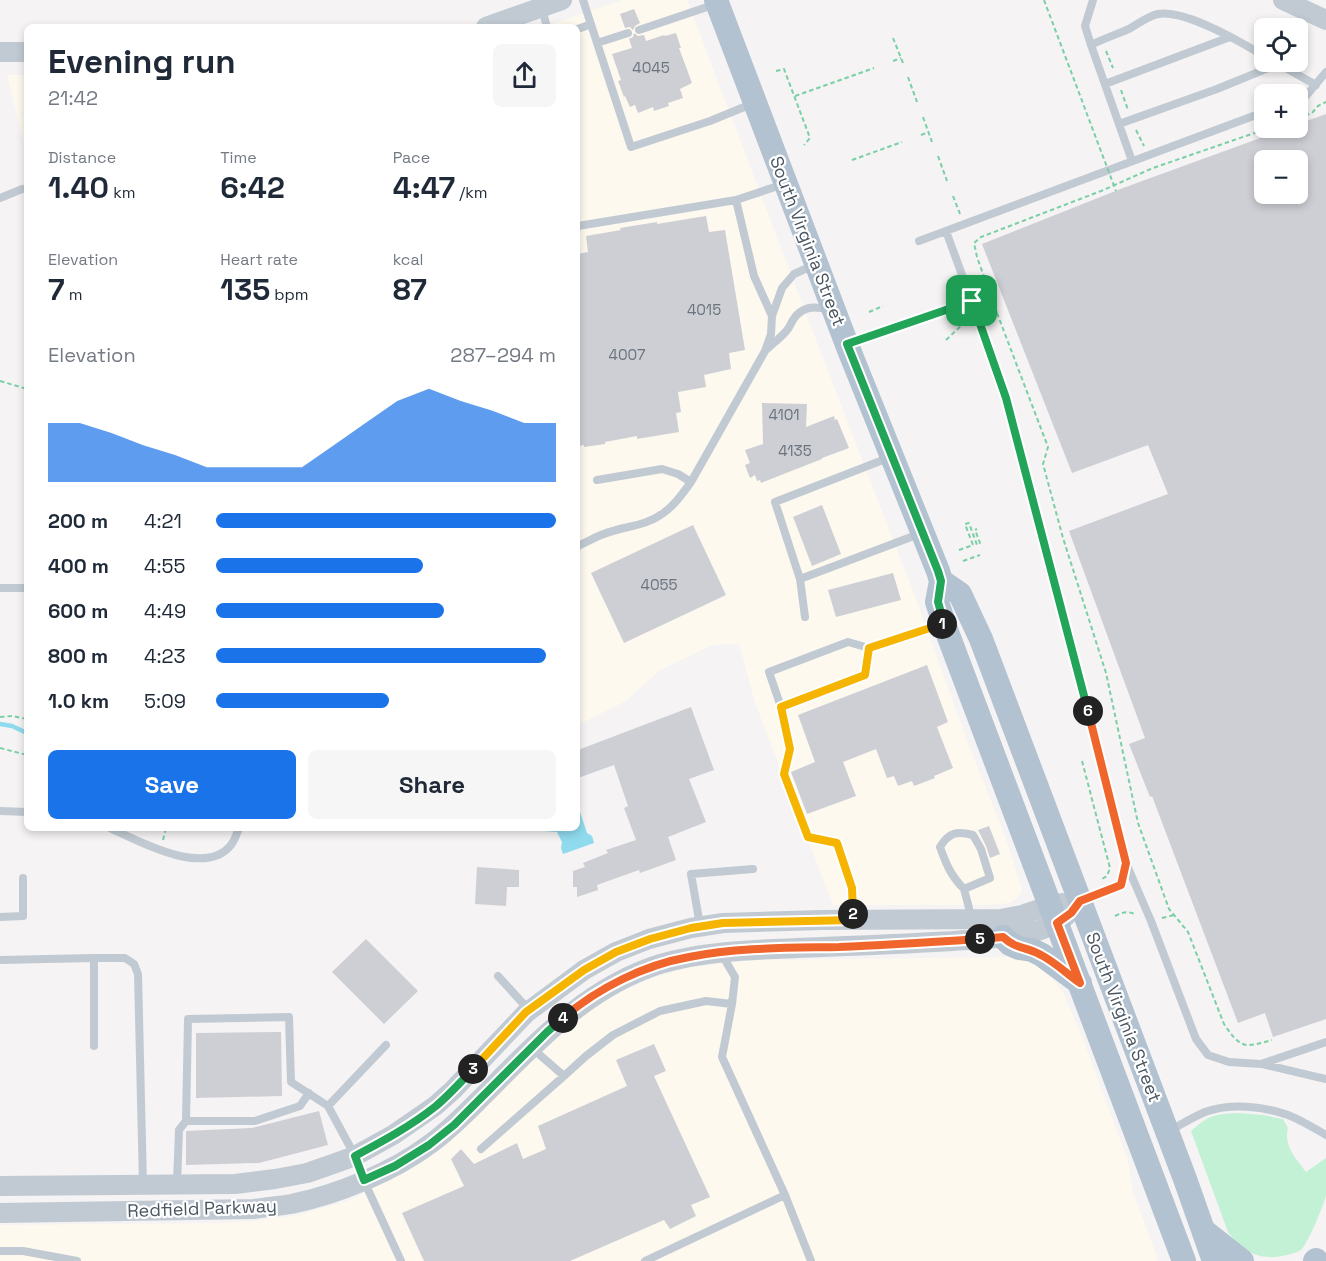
<!DOCTYPE html>
<meta charset="utf-8">
<style>
body{margin:0;font-family:"Space Grotesk",sans-serif;background:#f6f6f7;color:#1f2937;height:100vh;display:flex;flex-direction:column;font-size:22px;white-space:nowrap}
*{box-sizing:border-box;margin:0}
p{font-size:20px;color:#747a83}
.icon{flex:none;width:33px;height:33px;fill:none;stroke:currentColor;stroke-width:2;stroke-linecap:round;stroke-linejoin:round}
.map{position:relative;flex:1;overflow:hidden}
.drawer{position:absolute;left:24px;top:24px;width:556px;height:807px;display:flex;flex-direction:column;background:#fff;border-radius:9px;box-shadow:0 3px 9px #0003}
.drawer>*{flex:none}
.tools{position:absolute;left:1254px;top:18px;display:grid;gap:12px}
.tools a{display:grid;place-items:center;width:54px;height:54px;border-radius:9px;background:#fff;box-shadow:0 3px 9px #0003;font-size:30px}
.pin{position:absolute;display:grid;place-items:center;width:51px;height:51px;color:#fff;margin:-26px;border-radius:12px;box-shadow:0 3px 9px #0006}
.km{position:absolute;width:30px;height:30px;margin:-15px;border-radius:50%;background:#222;color:#fff;font-size:16px;line-height:30px;text-align:center}
.round{display:grid;place-items:center;flex:none;width:63px;height:63px;border-radius:9px;background:#f6f6f7}
.overview{display:flex;align-items:center;justify-content:space-between;height:102px;padding:0 24px}
h1{font-size:33px;font-weight:700;line-height:45px}
.metrics{display:grid;grid-template-columns:repeat(3,1fr);gap:9px;height:102px;padding:6px 24px}
.metrics div{display:grid;align-content:center}
.metrics b{font-size:30px;font-weight:700}
.metrics small{font-size:16px;font-weight:400}
.metrics p{font-size:16px}
.chart{height:168px;padding:12px 24px}
.chart p{display:flex;justify-content:space-between}
.chart svg{width:100%;height:108px;margin-top:6px;fill:#1a73e8;opacity:.7}
.primary-button{display:flex;gap:12px;margin-top:auto;padding:12px 24px}
.primary-button a{flex:1;height:69px;border-radius:9px;background:#1a73e8;color:#fff;font-size:24px;font-weight:700;line-height:69px;text-align:center}
.primary-button a+a{background:#f6f6f7;color:#1f2937}
ul{padding:0 24px;list-style:none;font-size:20px}
li{display:grid;grid-template-columns:96px 72px 1fr;align-items:center;height:45px}
li i{height:15px;border-radius:8px;background:#1a73e8}
.map>svg:first-child{display:block}
.commercial{fill:#fdf9ef}
.green{fill:#c3f1d5}
.water{fill:#90daee}
.lines{fill:none;stroke-linecap:round;stroke-linejoin:round}
.stream{stroke:#90daee;stroke-width:4.5}
.building{fill:#cdcfd5;fill-rule:evenodd}
.path{stroke:#7ad0a6;stroke-width:2;stroke-dasharray:4.5 3;stroke-linecap:butt}
.service{stroke:#c1cad2;stroke-width:8}
.tertiary{stroke:#c1cad2;stroke-width:20}
.primary{stroke:#b3c2d1;stroke-width:24}
.path-bridge{stroke:#7ad0a6;stroke-width:2;stroke-dasharray:4.5 3;stroke-linecap:butt}
.split-1-casing{stroke:#fff;stroke-width:12}
.split-2-casing{stroke:#fff;stroke-width:12}
.split-3-casing{stroke:#fff;stroke-width:12}
.split-4-casing{stroke:#fff;stroke-width:12}
.split-5-casing{stroke:#fff;stroke-width:12}
.split-6-casing{stroke:#fff;stroke-width:12}
.split-7-casing{stroke:#fff;stroke-width:12}
.split-1{stroke:#22a559;stroke-width:8}
.split-2{stroke:#f5b400;stroke-width:8}
.split-3{stroke:#f5b400;stroke-width:8}
.split-4{stroke:#22a559;stroke-width:8}
.split-5{stroke:#f0652b;stroke-width:8}
.split-6{stroke:#f0652b;stroke-width:8}
.split-7{stroke:#22a559;stroke-width:8}
.labels{text-anchor:middle;dominant-baseline:central;stroke-width:4.5;stroke-linejoin:round;paint-order:stroke}
.number-label{font-size:15px;fill:#6b747e}
.street-label{font-size:18px;fill:#4a5661;stroke:#fff}
</style>
<div class="map">
<svg width="1326" height="1261" viewBox="0 0 1326 1261">
<rect width="100%" height="100%" fill="#f5f3f3"/>
<!-- commercial -->
<path class="commercial" d="M622 0H687L810 324 917 602 968 743 1005 836 1022 890 1018 897 1010 903 989 905H833L755 703 739 644 712 645 659 671 626 701 578 725V27H544Z
M7 75H27V156L24 144Z
M1019 957 1039 963 1049 973 1063 993 1079 1029 1128 1161 1133 1192 1156 1254 1157 1261H0V1225L226 1223 254 1221 298 1215 350 1200 400 1175 429 1158 466 1127 560 1032 589 1010 625 990 657 976 692 967 754 960Z"/>
<!-- green -->
<path class="green" d="M1238 1113 1263 1115 1283 1119 1288 1128C1283 1145 1296 1159 1306 1172L1326 1158C1326 1170 1326 1183 1326 1195 1325 1203 1307 1245 1301 1250 1295 1254 1276 1258 1269 1257 1252 1257 1237 1245 1228 1232L1191 1131C1209 1115 1215 1114 1238 1113Z"/>
<!-- water -->
<path class="water" d="M578 806 587 833 592 836 594 843 563 854 561 848 562 842 557 832 529 830V828H578Z"/>
<g class="lines">
<!-- stream -->
<path class="stream" d="M0 724 12 726 27 733"/>
</g>
<!-- building -->
<path class="building" d="M634 9 640 23 635 26 633 30 630 27 625 28 620 14Z
M634 33 638 36 644 35 646 41 664 35 665 36 676 33 681 48H679L692 83 680 89 683 98 668 103 669 106 654 111 653 107 638 113 635 105 630 107 625 96 624 97 618 81 621 80 612 54 632 48 629 39 633 37Z
M1326 114V1019L1273 1037 1265 1013 1238 1023 1152 796 1150 797 1129 744 1145 738 1069 531 1168 494 1148 445 1072 473 982 244 1123 188 1288 128H1298V124ZM1264 160H1298V194H1264Z
M706 216 709 232 725 230 745 350 729 353 731 369 704 375 706 387 678 392 681 412 676 413 679 432 637 439V436L605 442V444L584 447V445L579 446 578 439V254L588 252 586 236 621 230 620 228 657 222V224Z
M762 403 807 404 806 427 834 416 835 420 837 419 849 448 822 458V459L761 483 760 480 757 481 755 475 750 478 745 465 750 463 745 450 763 444Z
M822 505 841 554 812 566 793 517Z
M693 525 726 595 624 643 591 573Z
M893 573 901 600 836 617 828 590Z
M927 665 948 722 937 727 953 768 934 776 935 778 914 786 912 781 898 786 894 776 887 778 876 749 843 762 856 796 807 814 791 772 815 762 798 715Z
M691 707 714 770 689 779 706 822 668 837 676 860 640 873 639 870 597 885 598 890 577 897V887H573V871L585 867 583 863 608 853 606 850 636 840 624 808 628 806 614 765 578 778V750Z
M989 826 1000 854 990 858 986 846 978 830Z
M477 867 519 870V887H507L506 906 475 904Z
M366 939 418 991 384 1024 332 972Z
M281 1032 282 1096 196 1098V1033Z
M654 1044 666 1071 654 1076 710 1197 691 1205 696 1216 670 1229 664 1220 570 1261H424L402 1213 464 1186 451 1159 461 1149 474 1164 517 1143 523 1159 546 1149 538 1126 627 1086 616 1060Z
M319 1111 328 1145 259 1163 186 1165V1131L252 1128Z"/>
<g class="lines">
<!-- path -->
<path class="path" d="M893 38 903 63
M1106 51 1113 68
M893 61 901 58
M776 71 784 69 810 138 804 145
M908 77 917 102
M1121 90 1128 110
M795 96 874 68
M923 117 932 142
M1298 118 1312 113 1318 106 1326 102
M1136 130 1144 146
M921 135 929 132
M938 156 947 181
M852 160 902 142
M953 196 960 214
M869 312 883 306
M997 313 1048 447 1043 464 1063 538 1106 673 1138 823 1169 909 1188 932 1224 1024C1241 1049 1244 1048 1272 1040
M989 315 997 313 977 257 974 243 981 237 1101 191 1153 168 1269 128
M946 340 963 324
M0 381 27 389
M959 550 973 545 965 524 969 523 977 545 980 543 975 530 977 529
M963 561 980 555
M0 717 12 716 27 719
M0 748 27 755
M1082 761 1110 868 1107 876 1102 879
M163 840 166 828
M1115 916C1123 912 1128 911 1135 914
M1162 918 1174 915"/>
<!-- service -->
<path class="service" d="M583 0 631 147 710 121 754 103
M1093 0 1085 26 1091 45 1132 161
M542 9 547 27
M578 29 591 24
M639 30 716 4
M597 43 628 33
M1091 45C1103 39 1117 34 1129 29 1138 24 1148 16 1158 14 1184 9 1241 42 1264 56
M1275 62 1316 85
M1105 84 1230 37
M1298 99 1306 96 1326 72
M1119 124 1217 89 1278 64
M0 198 22 189
M736 200 754 276 772 316
M578 226 736 200 781 185
M946 231 1007 398 1058 591 1126 863 1121 885 1081 900
M919 241 1264 112
M851 342 972 301
M766 350C773 343 782 337 788 329 790 326 791 323 793 320 801 307 814 305 828 310
M597 480 662 469 678 474 691 482
M578 546C589 541 600 534 613 531 629 526 647 525 662 514 674 506 682 494 691 482L765 351 771 334 772 316 782 288 794 274 812 266
M800 579 919 534
M0 588H27
M805 617 800 579 775 502 888 458
M869 648 865 675 781 707 769 672 848 642 869 648 940 625
M781 707 790 749 784 774 808 837 837 843 852 888 853 919
M0 811 27 812
M110 828C138 841 205 878 231 845 235 840 237 833 239 828
M1126 863 1151 921 1196 1039 1208 1055 1229 1062 1261 1064 1326 1042
M964 889C951 876 946 864 940 847 949 832 957 831 973 835L981 849 990 878 964 889 969 908V918
M0 917 23 916V878
M700 925 691 874 753 869
M722 955 735 977 732 1004
M94 958H125L134 964 138 974 143 1184
M0 960 94 958V1046
M498 976 529 1010
M386 1045 328 1106 355 1156 364 1181 401 1261
M533 1049 564 1076 586 1056 613 1035 660 1011 706 1001 732 1004 722 1057 785 1195
M1262 1064 1326 1079
M309 1093 300 1106 255 1121H186L188 1019 289 1017 291 1082 328 1106
M1171 1130C1182 1124 1193 1117 1205 1112 1230 1103 1263 1106 1288 1115 1301 1120 1314 1128 1326 1135
M481 1149 564 1076
M177 1183 179 1130 186 1121
M0 1251H23L77 1261
M645 1261 785 1195 811 1261"/>
<!-- tertiary -->
<path class="tertiary" d="M1283 0 1326 20
M486 27 562 0
M0 52H27
M0 1186 235 1184 275 1179 307 1173 333 1164 355 1156 393 1135 435 1106 453 1090 526 1013 584 970 616 952 649 939 691 928 723 923 822 920 1001 919 1022 915 1051 905 1062 903
M0 1213 254 1209C267 1207 279 1206 291 1204 336 1195 393 1172 430 1144 450 1130 467 1112 484 1095 537 1042 587 987 660 964 705 951 750 950 797 948 849 946 901 944 953 941 987 938 1026 940 1057 923 1066 918 1073 909 1080 901"/>
<!-- primary -->
<path class="primary" d="M716 0 849 350 938 571 941 581 937 602 947 632 1184 1261
M941 581 960 594 981 639 1185 1179 1214 1261
M1003 937 1010 944 1019 948 1032 950 1042 955 1080 983
M1204 1231 1242 1261
M1315 1261 1316 1260"/>
<!-- path-bridge -->
<path class="path-bridge" d="M1044 0 1116 191"/>
</g>
<g class="lines">
<!-- split-1 casing -->
<g class="split-1-casing">
<path id="split-1" d="M942 624 944 623 938 602 941 581 938 571 847 344 972 301"/>
</g>
<!-- split-2 casing -->
<g class="split-2-casing">
<path id="split-2" d="M853 914 852 888 837 843 808 837 784 774 790 749 781 707 865 675 869 648 942 624"/>
</g>
<!-- split-3 casing -->
<g class="split-3-casing">
<path id="split-3" d="M473 1069 526 1012 584 970 616 952 650 939 691 928 723 923 853 920V914"/>
</g>
<!-- split-4 casing -->
<g class="split-4-casing">
<path id="split-4" d="M473 1069C461 1082 449 1095 436 1106 411 1126 383 1141 355 1156L364 1180 395 1166 429 1145 454 1125 547 1032 563 1018"/>
</g>
<!-- split-5 casing -->
<g class="split-5-casing">
<path id="split-5" d="M563 1018C598 988 644 965 689 957 738 947 790 948 839 947 886 945 933 942 980 939"/>
</g>
<!-- split-6 casing -->
<g class="split-6-casing">
<path id="split-6" d="M980 939 1003 937C1017 950 1026 946 1041 955 1055 962 1067 974 1080 983L1057 923 1071 913 1080 901 1121 885 1126 863 1088 711"/>
</g>
<!-- split-7 casing -->
<g class="split-7-casing">
<path id="split-7" d="M972 301 1006 398 1088 711"/>
</g>
<!-- split-1 -->
<use href="#split-1" class="split-1"/>
<!-- split-2 -->
<use href="#split-2" class="split-2"/>
<!-- split-3 -->
<use href="#split-3" class="split-3"/>
<!-- split-4 -->
<use href="#split-4" class="split-4"/>
<!-- split-5 -->
<use href="#split-5" class="split-5"/>
<!-- split-6 -->
<use href="#split-6" class="split-6"/>
<!-- split-7 -->
<use href="#split-7" class="split-7"/>
</g>
<g class="labels">
<!-- number labels -->
<g class="number-label">
<text x="651" y="67">4045</text>
<text x="704" y="309">4015</text>
<text x="627" y="354">4007</text>
<text x="784" y="414">4101</text>
<text x="795" y="450">4135</text>
<text x="659" y="584">4055</text>
</g>
<!-- street labels -->
<g class="street-label">
<text transform="translate(808 241) rotate(69)">South Virginia Street</text>
<text transform="translate(1124 1017) rotate(69)">South Virginia Street</text>
<text transform="translate(202 1208) rotate(-2)">Redfield Parkway</text>
</g>
</g>
</svg>
<div class="tools">
<a><svg class="icon" aria-label="locate" viewBox="0 0 24 24"><circle cx="12" cy="12" r="6"/><path d="M12 2v4M12 18v4M2 12h4M18 12h4"/></svg></a>
<a>+</a>
<a>−</a>
</div>
<div class="pin" style="left:972px;top:301px;background:#1e9e55"><svg class="icon" aria-label="arrive" viewBox="0 0 24 24"><path d="M6 21V4h12l-3 4 3 4H6"/></svg></div>
<b class="km" style="left:942px;top:624px">1</b>
<b class="km" style="left:853px;top:914px">2</b>
<b class="km" style="left:473px;top:1069px">3</b>
<b class="km" style="left:563px;top:1018px">4</b>
<b class="km" style="left:980px;top:939px">5</b>
<b class="km" style="left:1088px;top:711px">6</b>
<section class="drawer">
<div class="overview"><div><h1>Evening run</h1><p>21:42</p></div><a class="round"><svg class="icon" aria-label="share" viewBox="0 0 24 24"><path d="M12 15V3M7 8l5-5 5 5M5 13v7h14v-7"/></svg></a></div>
<div class="metrics">
<div><p>Distance</p><b>1.40<small> km</small></b></div>
<div><p>Time</p><b>6:42</b></div>
<div><p>Pace</p><b>4:47<small> /km</small></b></div>
</div>
<div class="metrics">
<div><p>Elevation</p><b>7<small> m</small></b></div>
<div><p>Heart rate</p><b>135<small> bpm</small></b></div>
<div><p>kcal</p><b>87</b></div>
</div>
<div class="chart"><p><span>Elevation</span>287–294 m</p>
<svg viewBox="0 0 160 44" preserveAspectRatio="none"><path d="M0 44V20L10 20L20 24L30 29L40 33L50 38L60 38L70 38L80 38L90 29L100 20L110 11L120 6L130 11L140 15L150 20L160 20V44z"/></svg>
</div>
<ul>
<li><b>200 m</b>4:21<i style="width:100%"></i></li>
<li><b>400 m</b>4:55<i style="width:61%"></i></li>
<li><b>600 m</b>4:49<i style="width:67%"></i></li>
<li><b>800 m</b>4:23<i style="width:97%"></i></li>
<li><b>1.0 km</b>5:09<i style="width:51%"></i></li>
</ul>
<div class="primary-button"><a>Save</a><a>Share</a></div>
</section>
</div>
